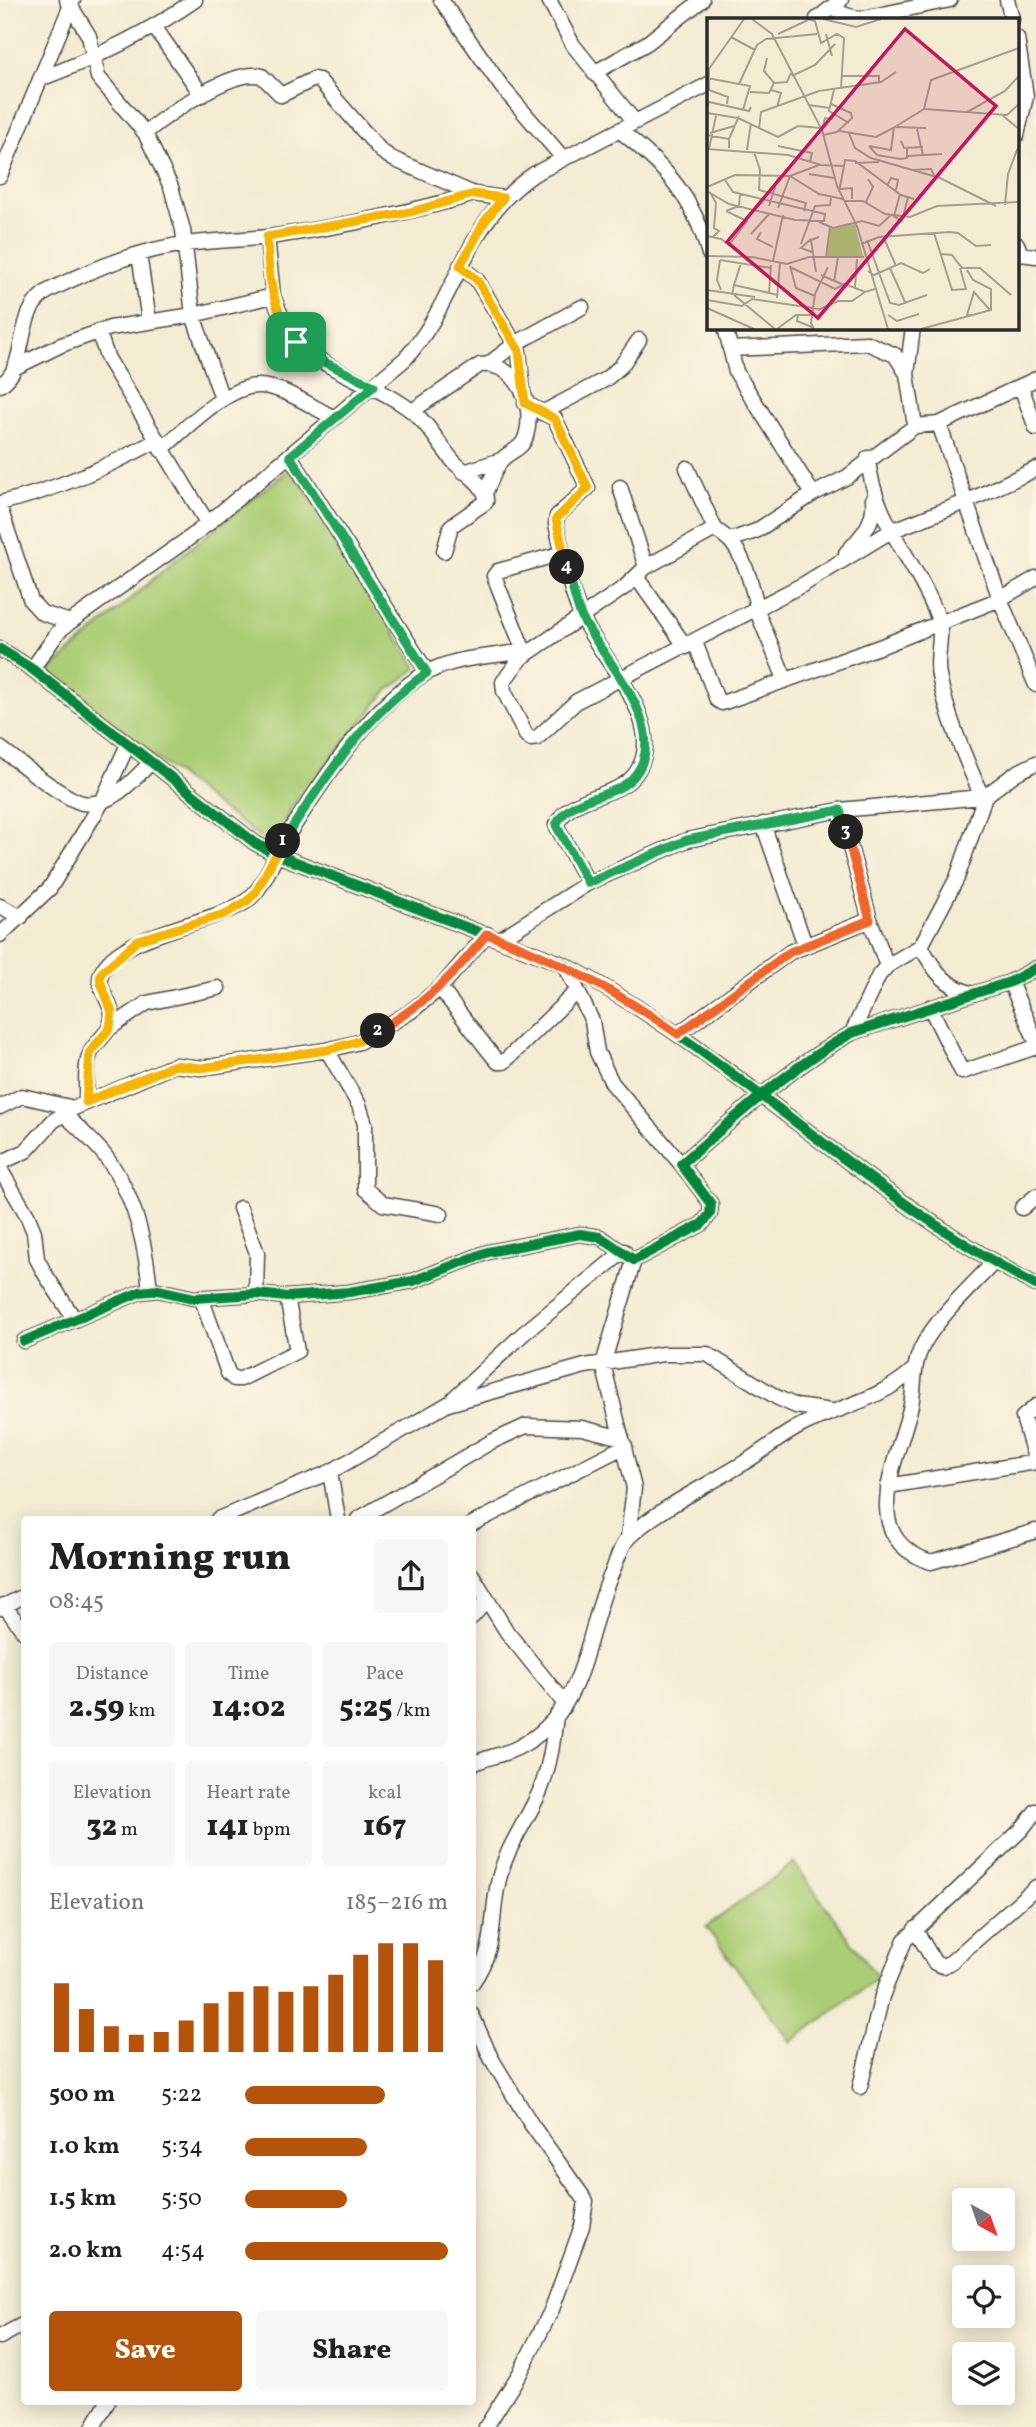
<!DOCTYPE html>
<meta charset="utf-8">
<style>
body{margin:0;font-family:Vollkorn,serif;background:#f6f6f6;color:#222;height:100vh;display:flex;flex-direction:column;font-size:26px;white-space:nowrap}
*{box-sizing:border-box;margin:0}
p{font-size:23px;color:#767676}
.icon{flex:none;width:38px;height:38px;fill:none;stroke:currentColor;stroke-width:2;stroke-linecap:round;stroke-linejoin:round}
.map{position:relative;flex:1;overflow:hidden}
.drawer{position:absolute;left:21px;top:1516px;width:455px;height:889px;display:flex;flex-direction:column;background:#fff;border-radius:7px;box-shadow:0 4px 18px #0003}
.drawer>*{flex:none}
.needle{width:46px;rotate:140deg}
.controls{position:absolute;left:952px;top:2188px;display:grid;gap:14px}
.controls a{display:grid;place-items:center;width:63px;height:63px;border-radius:7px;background:#fff;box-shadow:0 4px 18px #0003;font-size:35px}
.pin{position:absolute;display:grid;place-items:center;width:60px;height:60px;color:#fff;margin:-30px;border-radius:14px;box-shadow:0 4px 10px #0006}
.km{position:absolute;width:35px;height:35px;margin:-18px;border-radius:50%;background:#222;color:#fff;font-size:19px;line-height:35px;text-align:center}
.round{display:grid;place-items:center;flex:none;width:74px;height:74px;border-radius:7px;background:#f6f6f6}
.head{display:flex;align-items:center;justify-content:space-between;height:119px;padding:0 28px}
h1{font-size:38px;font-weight:800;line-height:52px}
.stats{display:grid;grid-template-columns:repeat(3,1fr);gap:10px;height:119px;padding:7px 28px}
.stats div{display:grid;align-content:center;border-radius:7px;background:#f6f6f6;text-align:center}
.stats b{font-size:30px;font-weight:800}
.stats small{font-size:19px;font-weight:400}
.stats p{font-size:19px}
.chart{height:196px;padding:14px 28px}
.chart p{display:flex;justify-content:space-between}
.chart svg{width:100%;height:126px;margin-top:7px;stroke:#b45309;stroke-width:6}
.action{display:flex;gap:14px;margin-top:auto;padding:14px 28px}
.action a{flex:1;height:80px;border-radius:7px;background:#b45309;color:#fff;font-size:28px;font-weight:800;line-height:80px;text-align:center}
.action a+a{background:#f6f6f6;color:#222}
ul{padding:0 28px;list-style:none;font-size:23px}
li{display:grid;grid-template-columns:112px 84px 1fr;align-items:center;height:52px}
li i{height:18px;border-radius:9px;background:#b45309}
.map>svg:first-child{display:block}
.green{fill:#abcd75;stroke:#6b7c50;stroke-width:2}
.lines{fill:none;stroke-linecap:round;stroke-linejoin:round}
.minor-casing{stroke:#494844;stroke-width:17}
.minor{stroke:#fff;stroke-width:14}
.cycleway-casing{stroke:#fcf5e5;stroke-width:15}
.cycleway{stroke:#00873e;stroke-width:10}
.split-1-casing{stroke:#fff;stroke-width:14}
.split-2-casing{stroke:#fff;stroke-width:14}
.split-3-casing{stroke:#fff;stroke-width:14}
.split-4-casing{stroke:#fff;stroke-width:14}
.split-5-casing{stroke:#fff;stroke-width:14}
.split-1{stroke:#22a559;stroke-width:9}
.split-2{stroke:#f5b400;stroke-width:9}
.split-3{stroke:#f0652b;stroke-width:9}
.split-4{stroke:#22a559;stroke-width:9}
.split-5{stroke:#f5b400;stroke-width:9}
.inset-road{fill:none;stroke:#a39f90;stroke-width:2}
.view{fill:#c2185b;fill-opacity:0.15;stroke:#c2185b;stroke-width:3.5}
.inset-edge{fill:none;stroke:#2b2b2b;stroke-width:3.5}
</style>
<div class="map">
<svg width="1036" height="2427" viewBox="0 0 1036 2427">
<rect width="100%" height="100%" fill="#fcf5e5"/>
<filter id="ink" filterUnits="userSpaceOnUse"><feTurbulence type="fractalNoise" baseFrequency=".0143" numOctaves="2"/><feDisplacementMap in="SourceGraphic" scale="14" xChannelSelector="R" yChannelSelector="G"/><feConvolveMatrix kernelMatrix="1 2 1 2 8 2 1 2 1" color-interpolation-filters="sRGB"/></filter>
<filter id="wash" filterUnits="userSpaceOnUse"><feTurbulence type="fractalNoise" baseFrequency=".00686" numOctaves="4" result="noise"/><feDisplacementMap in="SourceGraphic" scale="28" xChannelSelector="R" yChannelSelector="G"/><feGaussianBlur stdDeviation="1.57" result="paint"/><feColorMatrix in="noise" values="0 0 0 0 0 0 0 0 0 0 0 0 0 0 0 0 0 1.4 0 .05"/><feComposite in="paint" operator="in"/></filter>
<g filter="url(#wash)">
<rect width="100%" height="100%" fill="#f3ecd3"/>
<!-- green -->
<path class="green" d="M291 468 417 668 386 692 291 808 277 839 269 843 214 804 49 671 175 560Z
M794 1863 878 1978 791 2042 706 1927Z"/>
</g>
<g filter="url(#ink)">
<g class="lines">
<!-- minor casing -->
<g class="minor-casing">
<path id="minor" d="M67 0 89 36 98 77 145 133 171 187 183 230 193 315 222 399
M441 0 502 87 563 158
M549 0 573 45 635 122
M1007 0 1012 19
M833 6 843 14 859 19 950 0
M817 19 841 0
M155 28 202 95
M1017 38 1026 96 1017 135
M594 73 647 43 702 0
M40 79C96 58 146 34 195 0
M619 130C665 166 693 196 709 254
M145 133C168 114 232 68 262 76L281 95 314 79 319 80 381 151 393 159 474 194 503 198
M0 176 73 0
M1017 244 1021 254 1036 256
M139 254 149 321
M460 266 477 280 519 351 523 392
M273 296C281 316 288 336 306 350 338 376 380 386 413 412 430 425 440 447 454 462 465 473 488 486 486 502L451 526 444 551
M725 327 736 372 813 494
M913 327 907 374 915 426
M98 331 108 359 208 524
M730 349 867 343 895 355 907 374
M487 365 515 344 582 307
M14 368 61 345 110 328 193 315 273 296 267 237
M0 385C31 367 12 310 50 290 92 269 139 250 186 244 216 240 246 240 276 236 343 226 409 213 474 194
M1021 387 1036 428
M525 403 555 419 588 488 557 516 556 524C563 554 569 589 582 617 602 662 667 720 638 770 621 800 572 792 556 825L588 883
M412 411 480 365C516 362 536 404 526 436 522 451 507 451 500 462 494 471 490 483 485 493
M542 413 606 379 621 366 639 340
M939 424 1000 599 1036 685
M161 450C184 430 228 384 260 386 285 387 313 408 335 418
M290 456 427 672
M868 458C873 521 917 561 938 618 944 635 935 658 939 676 948 719 965 757 982 797L985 796
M687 468 715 529
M464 472 501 460
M620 487 646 567
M0 503C56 490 107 467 158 440
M0 508 31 601 42 613 70 622
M730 540 756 531 813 494 847 477 915 426 939 424 1036 379
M846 553C861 537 876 522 873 499
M637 578 686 647
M695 642 717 700 722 703 882 646 1000 599 1036 578
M0 649 32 669 255 843 275 854 565 965C733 1054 867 1197 1036 1285
M524 651 494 576 498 571 563 553
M32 669 59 631 70 622 195 534 405 359C459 299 462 223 534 174L709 84
M785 679 759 616C754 593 747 562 732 543 728 538 720 533 715 529L646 567 625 587 521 658 503 682 504 691 526 735 531 739 537 738 577 701 804 584 891 531 968 501 1036 469
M0 748C17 760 64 800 83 803 109 808 135 779 151 762
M840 810 870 920 887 966
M763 824 805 945
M0 906 21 917
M0 935 50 888 102 802 128 744
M500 939 588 883 687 840 840 810 982 797
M921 946C934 971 945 986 973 994
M565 965 592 1021 597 1052 612 1083 681 1164
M1010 982 1036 1041
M440 988 492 1055 498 1062H504L577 991
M930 1007 962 1072 1036 1047
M110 1028 147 1003 218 988
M852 1033 879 975 887 966 921 946 957 878 985 796 1016 773 1036 763
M678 1034 790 952 870 920
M327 1050 359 1105 365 1124V1189L383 1204 441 1214
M86 1102C87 1087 84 1068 90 1054 96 1039 113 1033 112 1014 111 1002 96 986 101 974 117 934 209 925 245 902 265 889 274 855 287 836 321 784 373 701 428 672 461 655 496 657 531 650
M0 1107 22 1096 74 1108
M64 1114C78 1128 94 1141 106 1157 135 1195 146 1245 150 1291
M0 1163 26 1151 53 1121 74 1108 175 1065 201 1068 327 1050 359 1042 410 1012 440 988 487 934
M0 1169 27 1215 34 1232 37 1259 45 1274 75 1320
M240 1208 257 1253 256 1294
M1022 1208 1036 1196
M994 1262C972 1286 945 1310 927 1338 911 1363 916 1379 911 1405 899 1458 854 1537 931 1562L1036 1531
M201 1297 228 1373 234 1379H241L297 1351 287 1297
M24 1341 140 1292 158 1290 194 1298 256 1294 287 1297 349 1292 413 1281 488 1252 580 1234 600 1237 634 1260 702 1224 710 1214 711 1204 681 1164C735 1118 790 1067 852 1033L1010 982 1036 968
M454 1398 524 1333 624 1251
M1036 1406 1023 1417 1036 1462
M330 1472 338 1519
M888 1486 1036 1462
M218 1519 330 1472 448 1404 585 1366 663 1354H707L778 1398 796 1406 831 1411
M358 1519 491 1442 526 1426 582 1428 622 1438
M472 1524 625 1446
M628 1537 634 1488 603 1364 634 1260
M472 1575 507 1632 565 1704
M4 1605 24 1632
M0 1608 24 1596
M472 1617 487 1600
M472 1764C487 1757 503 1755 517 1748 586 1714 584 1639 610 1577 616 1565 620 1544 631 1535 663 1506 705 1487 742 1464 764 1451 781 1435 804 1424 842 1406 881 1399 912 1371
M915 1929 935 1963 943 1966 951 1962 1036 1887
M472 1983C499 1944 489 1920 499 1879 506 1848 527 1821 540 1791 550 1766 553 1742 556 1716
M472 2015 491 2058 531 2124 586 2201 582 2226 552 2309 520 2373 486 2427
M860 2087 882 1996 905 1940 1021 1830 1036 1811
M0 2337 24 2324
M93 2427 108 2401"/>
</g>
<!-- minor -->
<use href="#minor" class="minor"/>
<!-- cycleway casing -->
<g class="cycleway-casing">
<path id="cycleway" d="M0 649 32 669 255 843 275 854 565 965C733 1054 867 1197 1036 1285
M24 1341 140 1292 158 1290 194 1298 256 1294 287 1297 349 1292 413 1281 488 1252 580 1234 600 1237 634 1260 702 1224 710 1214 711 1204 681 1164C735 1118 790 1067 852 1033L1010 982 1036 968"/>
</g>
<!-- cycleway -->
<use href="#cycleway" class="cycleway"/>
</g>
</g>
<g class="lines" filter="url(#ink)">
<!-- split-1 casing -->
<g class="split-1-casing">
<path id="split-1" d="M283 841C324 780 365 714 427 673L290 456 374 386 320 360 296 342"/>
</g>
<!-- split-2 casing -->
<g class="split-2-casing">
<path id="split-2" d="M283 841 256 892 247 901 225 914 138 940 101 973 100 980 112 1012 110 1028 90 1052 86 1102 175 1065 201 1068 327 1050 359 1041 378 1031"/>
</g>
<!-- split-3 casing -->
<g class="split-3-casing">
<path id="split-3" d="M378 1031C425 1004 453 976 487 934 556 959 618 992 678 1034L790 952 870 920 846 832"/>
</g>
<!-- split-4 casing -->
<g class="split-4-casing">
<path id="split-4" d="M567 567C572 583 575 604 582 618 604 660 672 728 635 775 616 800 571 793 556 825L588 883 687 840 840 810 846 832"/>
</g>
<!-- split-5 casing -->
<g class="split-5-casing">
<path id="split-5" d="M296 342C272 311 268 275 267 237L410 212 474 194 503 198 485 221 460 266 477 280 519 351 525 403 555 419 588 488 556 519 567 567"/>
</g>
<!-- split-1 -->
<use href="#split-1" class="split-1"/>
<!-- split-2 -->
<use href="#split-2" class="split-2"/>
<!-- split-3 -->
<use href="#split-3" class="split-3"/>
<!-- split-4 -->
<use href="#split-4" class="split-4"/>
<!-- split-5 -->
<use href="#split-5" class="split-5"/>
</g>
<!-- overview -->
<g transform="translate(707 18)">
<rect width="312" height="312" fill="#f3ecd3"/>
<path d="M148 206 156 238H120L123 211Z" fill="#abcd75"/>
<path class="inset-road" d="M45 1 65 16 115 112 130 168 150 208 181 311M100 1 108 3 114 25 130 16 137 20 134 71M116 1 149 9 174 1M71 16 101 2M119 16 125 38M24 19 48 32M60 40 57 53 67 65M85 58 108 47 128 26M134 58H172V64M0 60 43 68 36 92M32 66 50 27 59 21 110 16M64 72 74 75 70 89M127 72 122 93 142 105M43 74 62 75 67 65 80 64 84 55M20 86 21 79 2 72V51L37 1M101 87 123 90M0 88 2 84 42 93 44 89M217 91 224 62 312 30M260 94 298 73 312 58M0 95 31 100 71 119M295 97 312 111M188 109 217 91 300 97 312 86M52 111 54 94 112 73 174 64 189 54M210 111 216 137M115 112 118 100 125 101 127 96M132 113 169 119 188 109 219 110M3 115 27 108M142 115 148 130 164 140 233 160 289 188M0 117 22 121V130M116 117 130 114 145 100 144 95 124 86M71 119 91 108 114 110M22 121 32 98M194 123 197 130 216 129M71 128 105 135 103 144M162 128 170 137 193 141 200 140V130M162 128 184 132 187 109M0 131 81 137 114 147 137 148 138 142 148 143 194 177 207 181M2 131 9 98M40 132 44 105M47 134 53 152 52 172 99 185 97 193M200 138 235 136M148 145 172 144M206 152 224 151 228 159M102 156 127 160M83 158 112 176 136 181M181 166 184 160 191 162 189 172M0 169 28 157 83 158 112 147M133 171 145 170V181M0 173 22 186 88 202 117 203 118 196 26 174 18 162M3 174 9 185 7 210 12 213 6 219M132 174 137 148M137 183H156L178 196 203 199 230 188 312 184M159 184 166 169 161 161M298 187 301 156 312 127M62 188 72 157M71 190 83 158M19 193 40 203 22 227M19 193 32 188 33 176M186 198 195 203 201 179M187 198 193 176M112 204 126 210 155 203 172 208 184 197M54 214 50 221 66 229M227 215 245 272 259 271 253 250M44 216 62 196M0 218 14 221 38 239M176 218 189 248M104 221 94 230 105 234M160 222 183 285 192 287 220 277M94 226 108 188 123 187 124 180M154 226 172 219 242 214 251 215 269 228 284 227M234 236 245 237 255 250H273L304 277M0 238 45 239 80 246 102 239H157M119 239 123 210M13 242 64 250M13 242 10 262 14 272M66 243 76 197M83 248 89 270 108 278M83 249 128 271 138 266 158 274 168 271M183 250 198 284M161 253 167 257 194 245 216 255 223 251M109 254 104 222 112 219M114 257 137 267M127 264 131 239M27 267 34 245M148 269 150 241M0 272 48 279M62 275 64 247M25 277 27 267 71 277M27 277 68 311M70 280 73 245M0 282 35 288 45 281 113 291M0 290 47 311M111 292 131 283H145L158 274M91 296 90 303 105 309M181 297 190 303 212 296M265 298 260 297 267 274 283 292M70 311 89 297H105M107 311 104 305 108 276 121 249M214 311 284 292V271L266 262 260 252"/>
<path class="view" d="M198 11 289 88 111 300 20 224Z"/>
<rect width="312" height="312" class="inset-edge"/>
</g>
</svg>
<div class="controls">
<a><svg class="needle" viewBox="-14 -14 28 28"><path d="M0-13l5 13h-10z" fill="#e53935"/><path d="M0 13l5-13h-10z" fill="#767676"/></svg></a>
<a><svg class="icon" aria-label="locate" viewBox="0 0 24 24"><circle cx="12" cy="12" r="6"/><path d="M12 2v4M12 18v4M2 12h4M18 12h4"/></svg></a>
<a><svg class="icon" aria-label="layers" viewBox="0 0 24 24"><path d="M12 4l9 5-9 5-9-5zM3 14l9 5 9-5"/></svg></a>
</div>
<div class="pin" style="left:296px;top:342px;background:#1e9e55"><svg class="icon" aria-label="arrive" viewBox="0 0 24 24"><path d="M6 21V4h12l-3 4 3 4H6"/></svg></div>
<b class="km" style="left:283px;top:841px">1</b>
<b class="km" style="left:378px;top:1031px">2</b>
<b class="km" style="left:846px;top:832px">3</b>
<b class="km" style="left:567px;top:567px">4</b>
<section class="drawer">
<div class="head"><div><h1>Morning run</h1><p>08:45</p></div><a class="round"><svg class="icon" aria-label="share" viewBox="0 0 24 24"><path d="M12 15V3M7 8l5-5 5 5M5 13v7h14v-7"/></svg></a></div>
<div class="stats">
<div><p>Distance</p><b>2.59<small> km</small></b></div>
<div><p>Time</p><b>14:02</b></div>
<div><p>Pace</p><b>5:25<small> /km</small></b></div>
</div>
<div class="stats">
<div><p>Elevation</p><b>32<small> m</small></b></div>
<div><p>Heart rate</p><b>141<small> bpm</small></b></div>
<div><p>kcal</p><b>167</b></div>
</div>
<div class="chart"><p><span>Elevation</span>185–216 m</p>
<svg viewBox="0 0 160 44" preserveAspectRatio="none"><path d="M5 44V20M15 44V29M25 44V35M35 44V38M45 44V37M55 44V33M65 44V27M75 44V23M85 44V21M95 44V23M105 44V21M115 44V17M125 44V10M135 44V6M145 44V6M155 44V12"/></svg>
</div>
<ul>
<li><b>500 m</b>5:22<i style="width:69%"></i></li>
<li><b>1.0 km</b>5:34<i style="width:60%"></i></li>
<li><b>1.5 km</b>5:50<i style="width:50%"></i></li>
<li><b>2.0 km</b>4:54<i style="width:100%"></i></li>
</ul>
<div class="action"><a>Save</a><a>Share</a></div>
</section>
</div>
